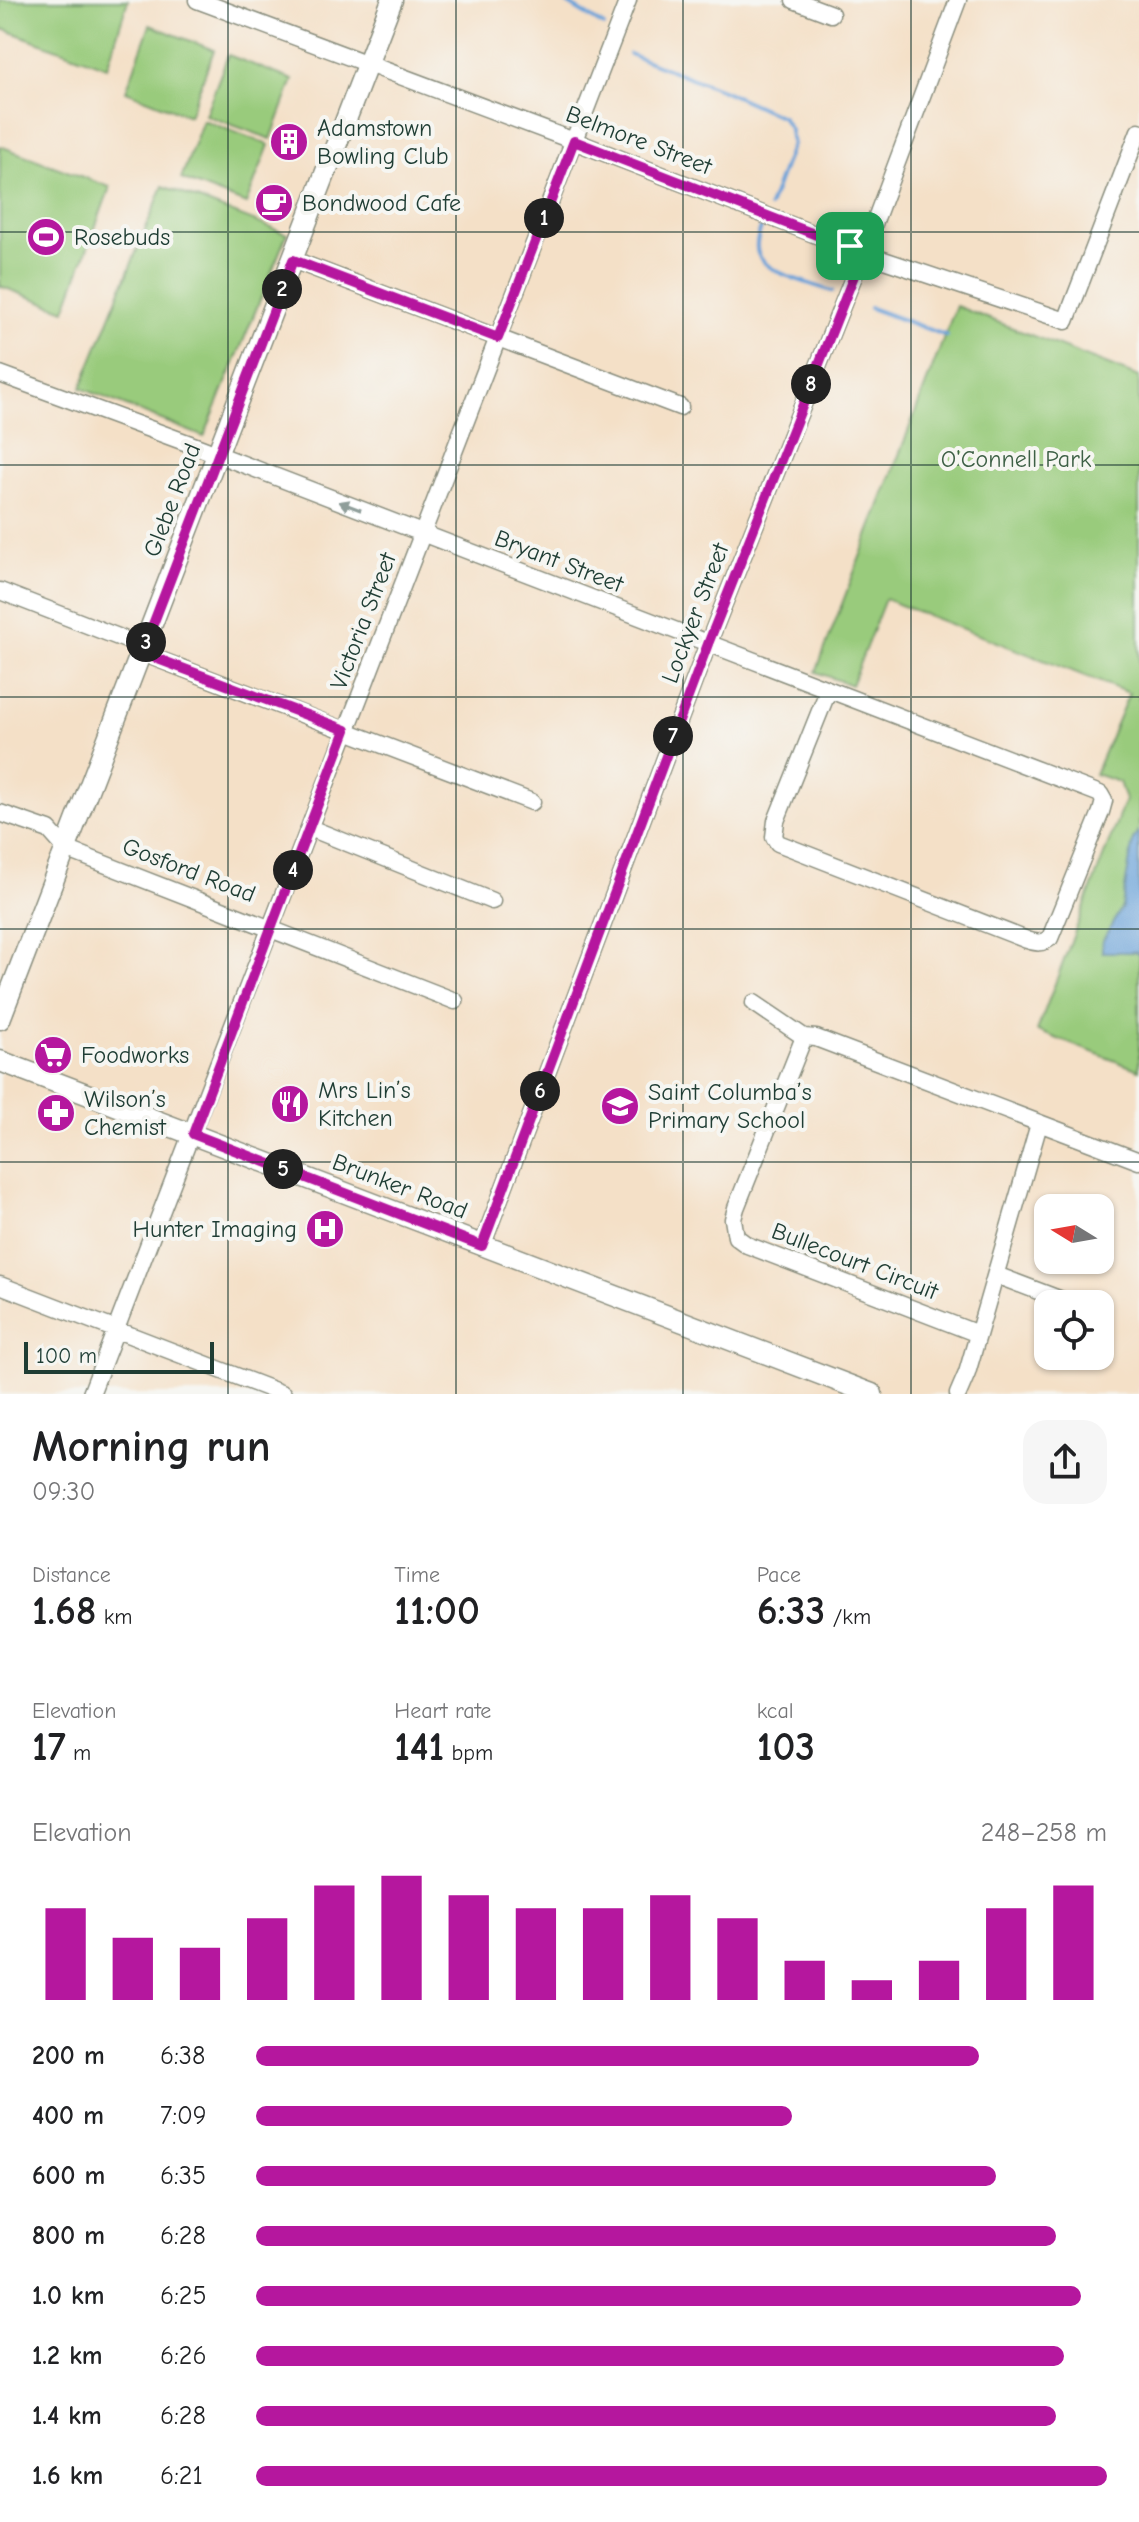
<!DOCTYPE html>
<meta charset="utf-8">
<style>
body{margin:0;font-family:"Comic Neue",sans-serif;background:#f6f6f6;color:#202124;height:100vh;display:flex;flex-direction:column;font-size:30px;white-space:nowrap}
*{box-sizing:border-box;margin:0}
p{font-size:26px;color:#757577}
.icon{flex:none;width:44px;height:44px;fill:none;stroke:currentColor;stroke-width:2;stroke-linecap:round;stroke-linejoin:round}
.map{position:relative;height:1394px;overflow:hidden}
.sheet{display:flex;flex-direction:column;background:#fff;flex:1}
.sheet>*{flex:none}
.needle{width:52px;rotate:281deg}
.fabs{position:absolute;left:1034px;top:1194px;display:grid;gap:16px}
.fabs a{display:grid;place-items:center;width:80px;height:80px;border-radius:16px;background:#fff;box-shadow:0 2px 6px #0004;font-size:40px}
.scale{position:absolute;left:24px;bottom:20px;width:190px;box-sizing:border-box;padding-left:8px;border:4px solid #1f3d34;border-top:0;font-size:22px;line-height:28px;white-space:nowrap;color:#1f3d34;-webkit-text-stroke:6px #f6f6f2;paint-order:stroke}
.pin{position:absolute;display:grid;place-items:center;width:68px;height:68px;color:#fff;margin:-34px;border-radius:16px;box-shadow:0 4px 12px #0006}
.km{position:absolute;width:40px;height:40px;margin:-20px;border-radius:50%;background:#222;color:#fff;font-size:22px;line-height:40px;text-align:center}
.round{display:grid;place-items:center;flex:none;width:84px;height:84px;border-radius:24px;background:#f6f6f6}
.summary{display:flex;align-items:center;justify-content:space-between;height:136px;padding:0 32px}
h1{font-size:44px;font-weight:800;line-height:60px}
.metrics{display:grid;grid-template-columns:repeat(3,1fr);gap:12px;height:136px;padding:8px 32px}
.metrics div{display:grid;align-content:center}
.metrics b{font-size:40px;font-weight:800}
.metrics small{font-size:22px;font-weight:400}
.metrics p{font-size:22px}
.chart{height:224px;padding:16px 32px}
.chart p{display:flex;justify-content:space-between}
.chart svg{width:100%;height:144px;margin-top:8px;stroke:#b5179e;stroke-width:6}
ul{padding:0 32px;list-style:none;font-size:26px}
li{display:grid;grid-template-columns:128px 96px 1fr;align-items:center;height:60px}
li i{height:20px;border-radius:10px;background:#b5179e}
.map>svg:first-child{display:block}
.green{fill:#99cb7b;stroke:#5c8458;stroke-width:2}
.water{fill:#6ba2d9;stroke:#457086;stroke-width:2}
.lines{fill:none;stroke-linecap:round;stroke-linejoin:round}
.stream{stroke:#6ba2d9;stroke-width:4}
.minor-casing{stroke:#8a8e7e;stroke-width:19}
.major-casing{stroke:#8a8e7e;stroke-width:23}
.minor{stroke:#fff;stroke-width:16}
.major{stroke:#fff;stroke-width:20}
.oneway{fill:#8f9e9a}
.route-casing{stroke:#fff;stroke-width:16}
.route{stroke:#b5179e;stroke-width:10}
.grid{fill:none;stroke:#1f3d34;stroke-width:2;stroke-opacity:0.55}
.labels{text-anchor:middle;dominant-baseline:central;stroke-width:8;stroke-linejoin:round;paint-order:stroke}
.poi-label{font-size:24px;fill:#1f3d34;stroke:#f6f6f2;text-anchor:start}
.street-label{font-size:24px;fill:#1f3d34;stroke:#f6f6f2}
.park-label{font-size:24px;fill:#3e6046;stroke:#f6f6f2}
</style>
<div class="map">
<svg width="1139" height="1394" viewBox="0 0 1139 1394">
<rect width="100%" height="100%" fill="#f6f6f2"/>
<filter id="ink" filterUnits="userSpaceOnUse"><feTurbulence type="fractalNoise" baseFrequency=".0125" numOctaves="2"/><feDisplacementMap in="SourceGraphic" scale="16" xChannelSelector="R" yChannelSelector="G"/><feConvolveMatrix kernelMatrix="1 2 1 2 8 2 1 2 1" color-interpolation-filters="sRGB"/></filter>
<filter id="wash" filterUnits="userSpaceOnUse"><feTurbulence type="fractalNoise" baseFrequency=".006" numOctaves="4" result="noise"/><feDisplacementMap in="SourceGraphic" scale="32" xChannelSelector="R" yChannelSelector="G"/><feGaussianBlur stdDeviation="1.8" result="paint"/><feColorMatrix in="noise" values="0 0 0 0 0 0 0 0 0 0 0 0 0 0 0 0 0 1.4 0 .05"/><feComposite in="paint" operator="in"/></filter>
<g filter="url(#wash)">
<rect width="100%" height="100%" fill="#f4e0c7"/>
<!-- green -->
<path class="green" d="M0 0H128L107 67 0 28Z
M150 25 214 50 189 116 126 91Z
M228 55 293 80 271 139 205 115Z
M203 120 269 145 246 204 181 179Z
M0 146 110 187 65 310 0 286Z
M163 186 287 234 204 437 81 388Z
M956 306 1139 377V1070L1037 1031 1125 800 1119 782 1095 774 1129 693 885 599 851 685 816 672Z"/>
<!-- water -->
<path class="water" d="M1139 832V955L1135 952H1102V942L1122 907 1133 840Z"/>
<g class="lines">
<!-- stream -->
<path class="stream" d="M562 0 604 26
M629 54 722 90 782 117 790 130 792 144 769 207
M761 228C759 234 756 242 757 248 757 272 812 284 832 291
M870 308 947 336"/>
</g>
</g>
<g filter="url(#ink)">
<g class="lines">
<!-- minor casing -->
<g class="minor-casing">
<path id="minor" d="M197 0 574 141 863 253 1066 321 1139 131
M794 0 831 14
M293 260 680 407
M0 374 201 448 1100 794 1104 801 1101 812 1050 938C1042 944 1036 943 1027 940L778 843 774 837 776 821 828 691
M0 591 144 647
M142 653 532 802
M0 813 49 830 66 849 455 1001
M310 828 492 901
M754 1003 804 1037
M482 1246 708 644 863 253 958 0
M996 1275 1072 1304
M0 1285 283 1394
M978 1334 747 1245 736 1237 733 1219 736 1208 804 1037 816 1038 1139 1161
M91 1394 628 0
M958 1394 967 1373 1039 1124"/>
</g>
<!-- major casing -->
<g class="major-casing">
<path id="major" d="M0 1019 392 0
M0 1061 872 1394"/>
</g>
<!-- minor -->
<use href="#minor" class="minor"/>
<!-- major -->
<use href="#major" class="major"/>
</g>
<!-- one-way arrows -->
<defs><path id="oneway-solid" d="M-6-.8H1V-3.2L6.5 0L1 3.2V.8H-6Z" transform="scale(2)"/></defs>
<use class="oneway" href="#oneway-solid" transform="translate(350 506) rotate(-159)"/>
</g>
<g class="lines" filter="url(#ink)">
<!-- route casing -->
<g class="route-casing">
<path id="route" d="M574 141 863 253 708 644 482 1246 193 1134 346 730 142 653 293 260 498 338Z"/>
</g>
<!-- route -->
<use href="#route" class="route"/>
</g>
<!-- grid -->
<path class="grid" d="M228 0V1394M456 0V1394M683 0V1394M911 0V1394M0 232H1139M0 465H1139M0 697H1139M0 929H1139M0 1162H1139"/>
<!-- icons -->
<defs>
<g id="building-disc" transform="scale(2)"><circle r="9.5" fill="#b5179e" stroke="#f6f6f2"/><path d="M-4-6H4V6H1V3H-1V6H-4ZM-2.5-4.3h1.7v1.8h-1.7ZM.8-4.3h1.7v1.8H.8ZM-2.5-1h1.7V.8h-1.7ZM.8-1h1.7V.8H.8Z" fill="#fff"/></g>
<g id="cafe-disc" transform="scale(2)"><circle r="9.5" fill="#b5179e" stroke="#f6f6f2"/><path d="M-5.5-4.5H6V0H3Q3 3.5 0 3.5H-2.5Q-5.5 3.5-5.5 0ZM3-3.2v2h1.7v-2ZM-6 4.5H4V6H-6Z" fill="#fff"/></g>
<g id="stadium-disc" transform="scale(2)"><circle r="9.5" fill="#b5179e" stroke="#f6f6f2"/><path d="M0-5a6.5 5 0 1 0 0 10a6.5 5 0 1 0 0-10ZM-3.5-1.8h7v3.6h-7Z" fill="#fff"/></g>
<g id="supermarket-disc" transform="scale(2)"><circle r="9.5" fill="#b5179e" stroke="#f6f6f2"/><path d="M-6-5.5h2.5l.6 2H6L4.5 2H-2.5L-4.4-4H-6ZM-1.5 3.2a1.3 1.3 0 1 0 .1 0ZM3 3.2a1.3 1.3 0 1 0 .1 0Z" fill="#fff"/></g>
<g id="restaurant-disc" transform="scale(2)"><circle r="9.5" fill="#b5179e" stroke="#f6f6f2"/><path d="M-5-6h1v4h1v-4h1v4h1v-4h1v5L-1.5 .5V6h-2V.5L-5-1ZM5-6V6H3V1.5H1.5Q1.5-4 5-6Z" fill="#fff"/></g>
<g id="school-disc" transform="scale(2)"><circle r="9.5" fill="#b5179e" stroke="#f6f6f2"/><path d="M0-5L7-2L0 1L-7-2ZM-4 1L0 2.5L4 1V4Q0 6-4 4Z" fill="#fff"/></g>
<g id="pharmacy-disc" transform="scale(2)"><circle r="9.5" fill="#b5179e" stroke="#f6f6f2"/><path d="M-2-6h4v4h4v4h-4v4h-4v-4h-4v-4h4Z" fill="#fff"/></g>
<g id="hospital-disc" transform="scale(2)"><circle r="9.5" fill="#b5179e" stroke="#f6f6f2"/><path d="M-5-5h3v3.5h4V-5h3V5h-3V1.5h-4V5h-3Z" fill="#fff"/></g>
</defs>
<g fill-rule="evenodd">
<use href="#building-disc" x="289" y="142"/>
<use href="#cafe-disc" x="274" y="203"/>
<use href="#stadium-disc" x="46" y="237"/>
<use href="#supermarket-disc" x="53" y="1055"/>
<use href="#restaurant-disc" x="290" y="1104"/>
<use href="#school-disc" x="620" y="1106"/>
<use href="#pharmacy-disc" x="56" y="1113"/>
<use href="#hospital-disc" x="325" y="1229"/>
</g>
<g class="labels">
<!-- poi labels -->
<g class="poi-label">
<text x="317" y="128">Adamstown<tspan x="317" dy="28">Bowling Club</tspan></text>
<text x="302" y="203">Bondwood Cafe</text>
<text x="74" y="237">Rosebuds</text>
<text x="81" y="1055">Foodworks</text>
<text x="318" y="1090">Mrs Lin’s<tspan x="318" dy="28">Kitchen</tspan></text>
<text x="648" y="1092">Saint Columba’s<tspan x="648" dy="28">Primary School</tspan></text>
<text x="84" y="1099">Wilson’s<tspan x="84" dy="28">Chemist</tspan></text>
<text x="297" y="1229" text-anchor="end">Hunter Imaging</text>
</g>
<!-- street labels -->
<g class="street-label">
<text transform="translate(639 140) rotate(21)">Belmore Street</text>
<text transform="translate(172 500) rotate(-69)">Glebe Road</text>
<text transform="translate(559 561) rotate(21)">Bryant Street</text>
<text transform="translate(695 613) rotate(-69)">Lockyer Street</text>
<text transform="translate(363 621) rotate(-69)">Victoria Street</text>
<text transform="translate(189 870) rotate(21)">Gosford Road</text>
<text transform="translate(400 1186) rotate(21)">Brunker Road</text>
<text transform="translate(855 1261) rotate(21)">Bullecourt Circuit</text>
</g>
<!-- park labels -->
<g class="park-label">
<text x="1016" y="459">O'Connell Park</text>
</g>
</g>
</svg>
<div class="fabs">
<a><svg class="needle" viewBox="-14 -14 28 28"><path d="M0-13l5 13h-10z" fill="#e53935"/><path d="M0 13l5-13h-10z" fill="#757577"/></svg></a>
<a><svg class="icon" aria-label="locate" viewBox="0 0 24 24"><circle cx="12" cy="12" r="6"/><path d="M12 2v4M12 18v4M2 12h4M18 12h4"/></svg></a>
</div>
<div class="scale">100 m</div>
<div class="pin" style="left:850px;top:246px;background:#1e9e55"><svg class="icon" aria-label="arrive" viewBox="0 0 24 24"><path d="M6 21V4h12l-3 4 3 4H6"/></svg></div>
<b class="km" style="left:544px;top:218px">1</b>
<b class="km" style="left:282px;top:289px">2</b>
<b class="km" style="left:146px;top:642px">3</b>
<b class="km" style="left:293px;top:870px">4</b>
<b class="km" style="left:283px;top:1169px">5</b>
<b class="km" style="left:540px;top:1091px">6</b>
<b class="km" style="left:673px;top:736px">7</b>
<b class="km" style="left:811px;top:384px">8</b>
</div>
<section class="sheet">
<div class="summary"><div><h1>Morning run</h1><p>09:30</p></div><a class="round"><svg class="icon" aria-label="share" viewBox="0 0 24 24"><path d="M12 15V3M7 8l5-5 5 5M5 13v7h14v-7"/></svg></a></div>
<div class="metrics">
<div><p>Distance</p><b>1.68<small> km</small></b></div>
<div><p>Time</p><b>11:00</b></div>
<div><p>Pace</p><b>6:33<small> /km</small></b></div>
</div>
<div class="metrics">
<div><p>Elevation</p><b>17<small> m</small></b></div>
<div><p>Heart rate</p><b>141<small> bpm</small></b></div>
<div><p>kcal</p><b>103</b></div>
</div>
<div class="chart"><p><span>Elevation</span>248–258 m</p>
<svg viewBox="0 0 160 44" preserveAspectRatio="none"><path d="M5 44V16M15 44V25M25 44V28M35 44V19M45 44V9M55 44V6M65 44V12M75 44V16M85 44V16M95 44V12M105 44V19M115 44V32M125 44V38M135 44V32M145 44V16M155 44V9"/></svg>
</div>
<ul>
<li><b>200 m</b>6:38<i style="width:85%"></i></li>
<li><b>400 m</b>7:09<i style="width:63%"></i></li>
<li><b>600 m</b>6:35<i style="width:87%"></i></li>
<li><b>800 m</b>6:28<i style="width:94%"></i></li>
<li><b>1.0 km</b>6:25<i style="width:97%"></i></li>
<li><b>1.2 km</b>6:26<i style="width:95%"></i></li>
<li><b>1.4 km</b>6:28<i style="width:94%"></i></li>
<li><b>1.6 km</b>6:21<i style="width:100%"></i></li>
</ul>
</section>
